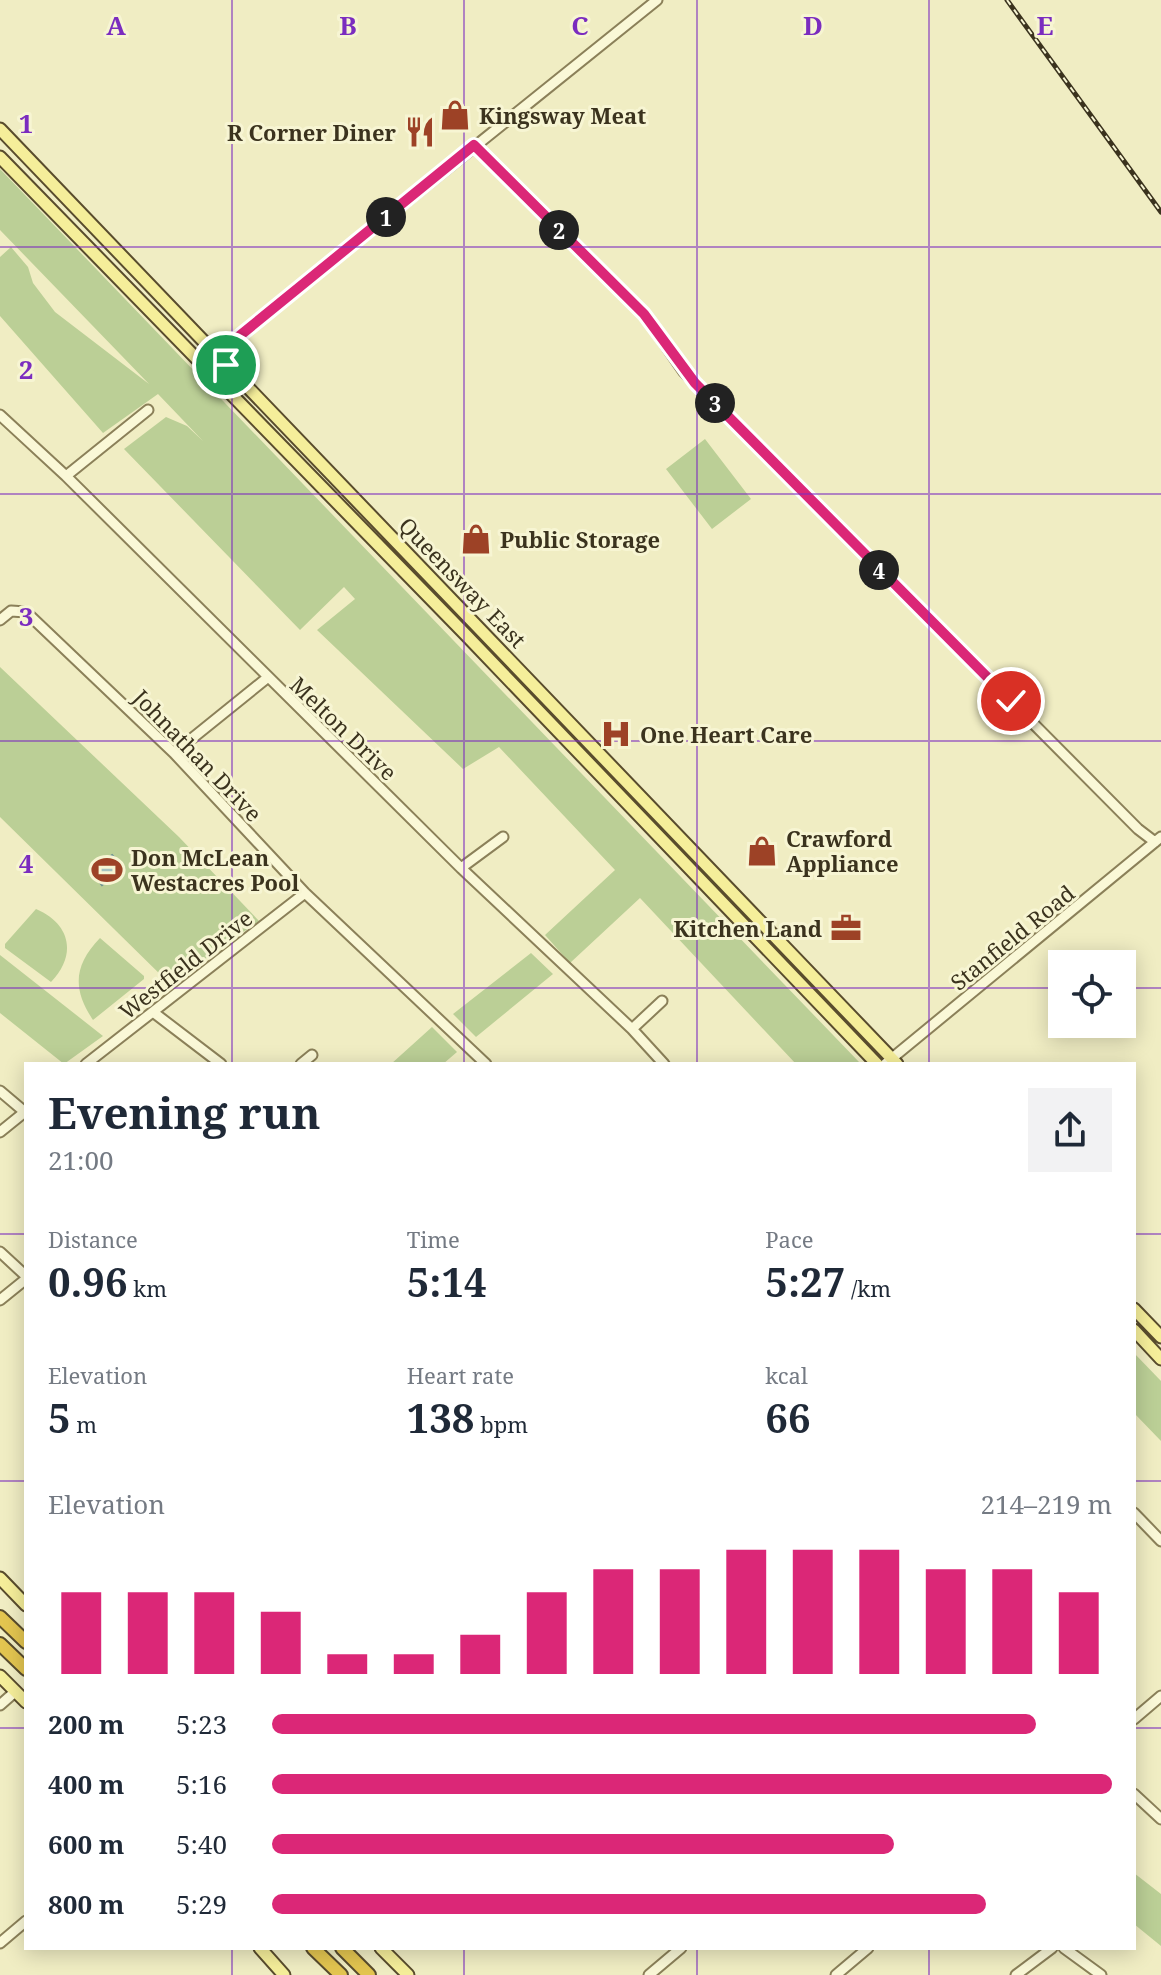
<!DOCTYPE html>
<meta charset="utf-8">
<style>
body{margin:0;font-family:"Noto Serif",serif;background:#f2f2f3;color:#1f2937;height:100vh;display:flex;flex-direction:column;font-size:30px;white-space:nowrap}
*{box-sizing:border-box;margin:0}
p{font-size:26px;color:#747a83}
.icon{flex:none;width:44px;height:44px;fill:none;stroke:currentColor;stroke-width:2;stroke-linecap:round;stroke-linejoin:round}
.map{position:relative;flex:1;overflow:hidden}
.side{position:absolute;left:24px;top:1062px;width:1112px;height:888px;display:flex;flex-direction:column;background:#fff;border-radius:0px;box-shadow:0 4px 20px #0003}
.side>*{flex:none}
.controls{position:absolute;left:1048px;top:950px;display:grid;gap:16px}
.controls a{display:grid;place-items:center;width:88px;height:88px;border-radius:0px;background:#fff;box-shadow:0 4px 20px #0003;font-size:40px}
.pin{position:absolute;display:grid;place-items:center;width:68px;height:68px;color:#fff;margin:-34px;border:4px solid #fff;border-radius:50%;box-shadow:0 2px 8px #0007}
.km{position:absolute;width:40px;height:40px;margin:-20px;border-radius:50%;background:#222;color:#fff;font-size:22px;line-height:40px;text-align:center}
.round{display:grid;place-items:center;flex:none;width:84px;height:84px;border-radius:0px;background:#f2f2f3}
.head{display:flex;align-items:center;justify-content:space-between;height:136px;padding:0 24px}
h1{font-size:44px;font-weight:700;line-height:60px}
.figures{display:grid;grid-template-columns:repeat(3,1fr);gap:12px;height:136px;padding:8px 24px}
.figures div{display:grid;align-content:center}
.figures b{font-size:40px;font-weight:700}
.figures small{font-size:22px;font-weight:400}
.figures p{font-size:22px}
.chart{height:224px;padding:16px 24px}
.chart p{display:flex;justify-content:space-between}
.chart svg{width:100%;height:144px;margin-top:8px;stroke:#db2777;stroke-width:6}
ul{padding:0 24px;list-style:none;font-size:26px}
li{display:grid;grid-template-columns:128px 96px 1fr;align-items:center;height:60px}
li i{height:20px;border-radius:10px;background:#db2777}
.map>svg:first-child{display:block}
.green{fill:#bbcf96}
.water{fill:#a5c3c1;stroke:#6c9291;stroke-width:2}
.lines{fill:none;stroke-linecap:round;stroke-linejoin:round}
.minor-casing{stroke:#8b8059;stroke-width:13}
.major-casing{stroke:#594c2d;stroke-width:15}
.highway-casing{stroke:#594c2d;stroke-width:16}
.minor{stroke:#faf8d7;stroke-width:9}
.major{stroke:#f5ee9a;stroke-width:11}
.highway{stroke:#e3c550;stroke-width:12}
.rail-casing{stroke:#3b331e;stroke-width:5}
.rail{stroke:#f7f5d3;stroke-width:2;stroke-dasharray:6;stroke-linecap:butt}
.route-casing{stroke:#fff;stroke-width:16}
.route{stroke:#db2777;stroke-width:10}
.grid{fill:none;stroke:#7b2cbf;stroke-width:2;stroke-opacity:0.55}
.labels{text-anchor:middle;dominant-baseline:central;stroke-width:6;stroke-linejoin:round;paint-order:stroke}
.poi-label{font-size:22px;font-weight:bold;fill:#3b331e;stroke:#f7f5d3;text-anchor:start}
.street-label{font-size:22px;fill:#3b331e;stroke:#f7f5d3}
.grid-label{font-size:26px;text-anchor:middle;font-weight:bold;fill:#7b2cbf;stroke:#f7f5d3;stroke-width:6;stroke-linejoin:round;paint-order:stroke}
</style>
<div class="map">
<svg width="1161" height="1975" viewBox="0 0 1161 1975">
<rect width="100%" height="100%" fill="#f0edc3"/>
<!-- green -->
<path class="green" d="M0 169 859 1062 796 1064 640 898 570 963 545 935 615 870 499 747 463 769 317 630 355 599 344 587 300 630 124 449 166 417 187 426 203 441 158 394 103 433 0 316V257L11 247 28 267 33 283 55 312 149 384 0 230Z
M705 439 751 499 712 529 666 469Z
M0 667 179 837 259 921 170 984 0 817Z
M36 909C71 924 77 955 51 982L5 948V944Z
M100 938 144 976V979L93 1020C72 989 74 965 100 938Z
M531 953 553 974 476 1037 453 1014Z
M0 955 103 1036 64 1064 0 1013Z
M432 1027 457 1052 443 1064H391Z
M1134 1353 1161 1381V1441L1134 1413Z
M1134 1873 1161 1894V1946L1134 1924Z"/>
<!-- water -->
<path class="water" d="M112 855 124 868 102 885 91 872Z"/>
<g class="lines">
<!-- minor casing -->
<g class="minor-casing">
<path id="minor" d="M474 145 644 314 684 372 1138 829 1155 842
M203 365 657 0
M0 415 66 476 461 868 632 1029 664 1064
M66 476 148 410
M0 620 11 611 26 612 174 753 305 893 486 1064
M174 753 267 678
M461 868 503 837
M153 1012 221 1064
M632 1029 662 1001
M86 1064 305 893
M301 1064 312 1055
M885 1064 1161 837
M0 1091 26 1113
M0 1132 26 1111
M0 1252 26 1276
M0 1300 26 1279
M1134 1513 1161 1541
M0 1705 16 1691
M1134 1719 1161 1696
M1134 1794 1161 1819
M0 1943 26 1921
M1064 1948 1101 1975
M649 1975 681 1948
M836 1975 868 1948
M1016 1975 1052 1948"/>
</g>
<!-- major casing -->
<g class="major-casing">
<path id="major" d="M0 129 897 1064
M0 157 466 635 877 1064
M1134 1309 1161 1337
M1134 1330 1161 1359
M0 1578 26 1605
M0 1676 26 1702
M260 1948 284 1975
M381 1948 408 1975"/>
</g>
<!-- highway casing -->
<g class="highway-casing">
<path id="highway" d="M0 1617 26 1642
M0 1644 26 1669
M313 1948 341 1975
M342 1948 369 1975"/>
</g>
<!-- minor -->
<use href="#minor" class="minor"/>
<!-- major -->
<use href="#major" class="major"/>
<!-- highway -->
<use href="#highway" class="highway"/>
<!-- rail casing -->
<g class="rail-casing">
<path id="rail" d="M1007 0 1161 212"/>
</g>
<!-- rail -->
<use href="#rail" class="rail"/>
</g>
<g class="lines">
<!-- route casing -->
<g class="route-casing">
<path id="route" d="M226 365 216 355 474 145 644 314 695 383 1011 701"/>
</g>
<!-- route -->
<use href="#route" class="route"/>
</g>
<!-- grid -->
<path class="grid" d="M232 0V1064M464 0V1064M697 0V1064M929 0V1064M0 247H1161M0 494H1161M0 741H1161M0 988H1062M1122 988H1161M0 1234H26M1134 1234H1161M0 1481H26M1134 1481H1161M0 1728H26M1134 1728H1161M232 1948V1975M464 1948V1975M697 1948V1975M929 1948V1975"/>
<!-- icons -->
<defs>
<g id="shop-bare" transform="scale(2.4)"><path d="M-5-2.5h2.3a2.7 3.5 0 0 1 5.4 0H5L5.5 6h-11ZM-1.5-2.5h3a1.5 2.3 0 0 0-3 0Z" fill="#9d4226" stroke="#f7f5d3" stroke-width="2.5" paint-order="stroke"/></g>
<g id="restaurant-bare" transform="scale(2.4)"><path d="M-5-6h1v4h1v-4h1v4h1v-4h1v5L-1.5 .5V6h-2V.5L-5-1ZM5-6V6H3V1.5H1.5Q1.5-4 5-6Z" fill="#9d4226" stroke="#f7f5d3" stroke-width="2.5" paint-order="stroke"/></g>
<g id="hospital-bare" transform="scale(2.4)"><path d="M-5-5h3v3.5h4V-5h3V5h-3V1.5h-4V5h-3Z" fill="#9d4226" stroke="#f7f5d3" stroke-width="2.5" paint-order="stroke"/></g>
<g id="stadium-bare" transform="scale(2.4)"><path d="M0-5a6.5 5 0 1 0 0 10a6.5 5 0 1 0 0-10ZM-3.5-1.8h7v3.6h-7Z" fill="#9d4226" stroke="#f7f5d3" stroke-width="2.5" paint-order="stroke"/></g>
<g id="office-bare" transform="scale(2.4)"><path d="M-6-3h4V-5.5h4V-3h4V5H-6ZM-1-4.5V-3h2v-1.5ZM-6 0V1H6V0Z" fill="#9d4226" stroke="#f7f5d3" stroke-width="2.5" paint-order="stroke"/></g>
</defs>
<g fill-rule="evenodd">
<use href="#shop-bare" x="455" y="115"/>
<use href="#restaurant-bare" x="420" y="132"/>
<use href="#shop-bare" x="476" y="539"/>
<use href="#hospital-bare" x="616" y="734"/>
<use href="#shop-bare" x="762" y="851"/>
<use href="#stadium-bare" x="107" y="870"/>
<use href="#office-bare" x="846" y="928"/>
</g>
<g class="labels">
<!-- poi labels -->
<g class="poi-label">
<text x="479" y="115">Kingsway Meat</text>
<text x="396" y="132" text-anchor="end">R Corner Diner</text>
<text x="500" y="539">Public Storage</text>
<text x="640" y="734">One Heart Care</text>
<text x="786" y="838">Crawford<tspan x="786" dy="25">Appliance</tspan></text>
<text x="131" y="857">Don McLean<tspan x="131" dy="25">Westacres Pool</tspan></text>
<text x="822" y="928" text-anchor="end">Kitchen Land</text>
</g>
<!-- street labels -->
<g class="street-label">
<text transform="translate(463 582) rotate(46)">Queensway East</text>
<text transform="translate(344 728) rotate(44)">Melton Drive</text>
<text transform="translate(198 755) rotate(46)">Johnathan Drive</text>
<text transform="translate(1012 937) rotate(-39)">Stanfield Road</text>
<text transform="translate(185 964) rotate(-38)">Westfield Drive</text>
</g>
</g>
<g class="grid-label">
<text x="116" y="35">A</text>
<text x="348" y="35">B</text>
<text x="580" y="35">C</text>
<text x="813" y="35">D</text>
<text x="1045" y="35">E</text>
<text x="26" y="133">1</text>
<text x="26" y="379">2</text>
<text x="26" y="626">3</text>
<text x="26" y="873">4</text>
</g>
</svg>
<div class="controls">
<a><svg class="icon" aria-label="locate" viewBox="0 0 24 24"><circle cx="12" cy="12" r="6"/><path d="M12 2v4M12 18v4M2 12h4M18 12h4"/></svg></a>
</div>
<div class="pin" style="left:226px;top:365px;background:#1e9e55"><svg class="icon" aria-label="arrive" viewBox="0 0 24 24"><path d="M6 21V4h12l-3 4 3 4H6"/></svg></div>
<div class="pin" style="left:1011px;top:701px;background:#d93025"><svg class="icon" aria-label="check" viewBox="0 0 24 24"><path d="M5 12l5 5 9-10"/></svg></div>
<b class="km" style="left:386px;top:217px">1</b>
<b class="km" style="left:559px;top:230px">2</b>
<b class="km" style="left:715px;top:403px">3</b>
<b class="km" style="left:879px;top:570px">4</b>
<section class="side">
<div class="head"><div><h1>Evening run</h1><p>21:00</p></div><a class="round"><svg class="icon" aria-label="share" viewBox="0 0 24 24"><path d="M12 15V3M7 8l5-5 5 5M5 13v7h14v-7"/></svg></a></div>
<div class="figures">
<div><p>Distance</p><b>0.96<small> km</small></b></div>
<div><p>Time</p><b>5:14</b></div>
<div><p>Pace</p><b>5:27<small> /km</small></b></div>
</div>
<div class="figures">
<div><p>Elevation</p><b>5<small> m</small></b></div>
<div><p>Heart rate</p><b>138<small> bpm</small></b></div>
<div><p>kcal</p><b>66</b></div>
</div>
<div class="chart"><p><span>Elevation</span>214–219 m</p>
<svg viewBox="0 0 160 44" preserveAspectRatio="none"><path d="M5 44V19M15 44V19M25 44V19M35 44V25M45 44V38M55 44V38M65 44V32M75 44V19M85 44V12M95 44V12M105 44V6M115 44V6M125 44V6M135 44V12M145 44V12M155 44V19"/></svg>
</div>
<ul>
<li><b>200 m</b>5:23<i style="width:91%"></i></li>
<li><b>400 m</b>5:16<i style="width:100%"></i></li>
<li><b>600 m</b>5:40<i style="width:74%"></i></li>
<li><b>800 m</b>5:29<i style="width:85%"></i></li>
</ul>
</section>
</div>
